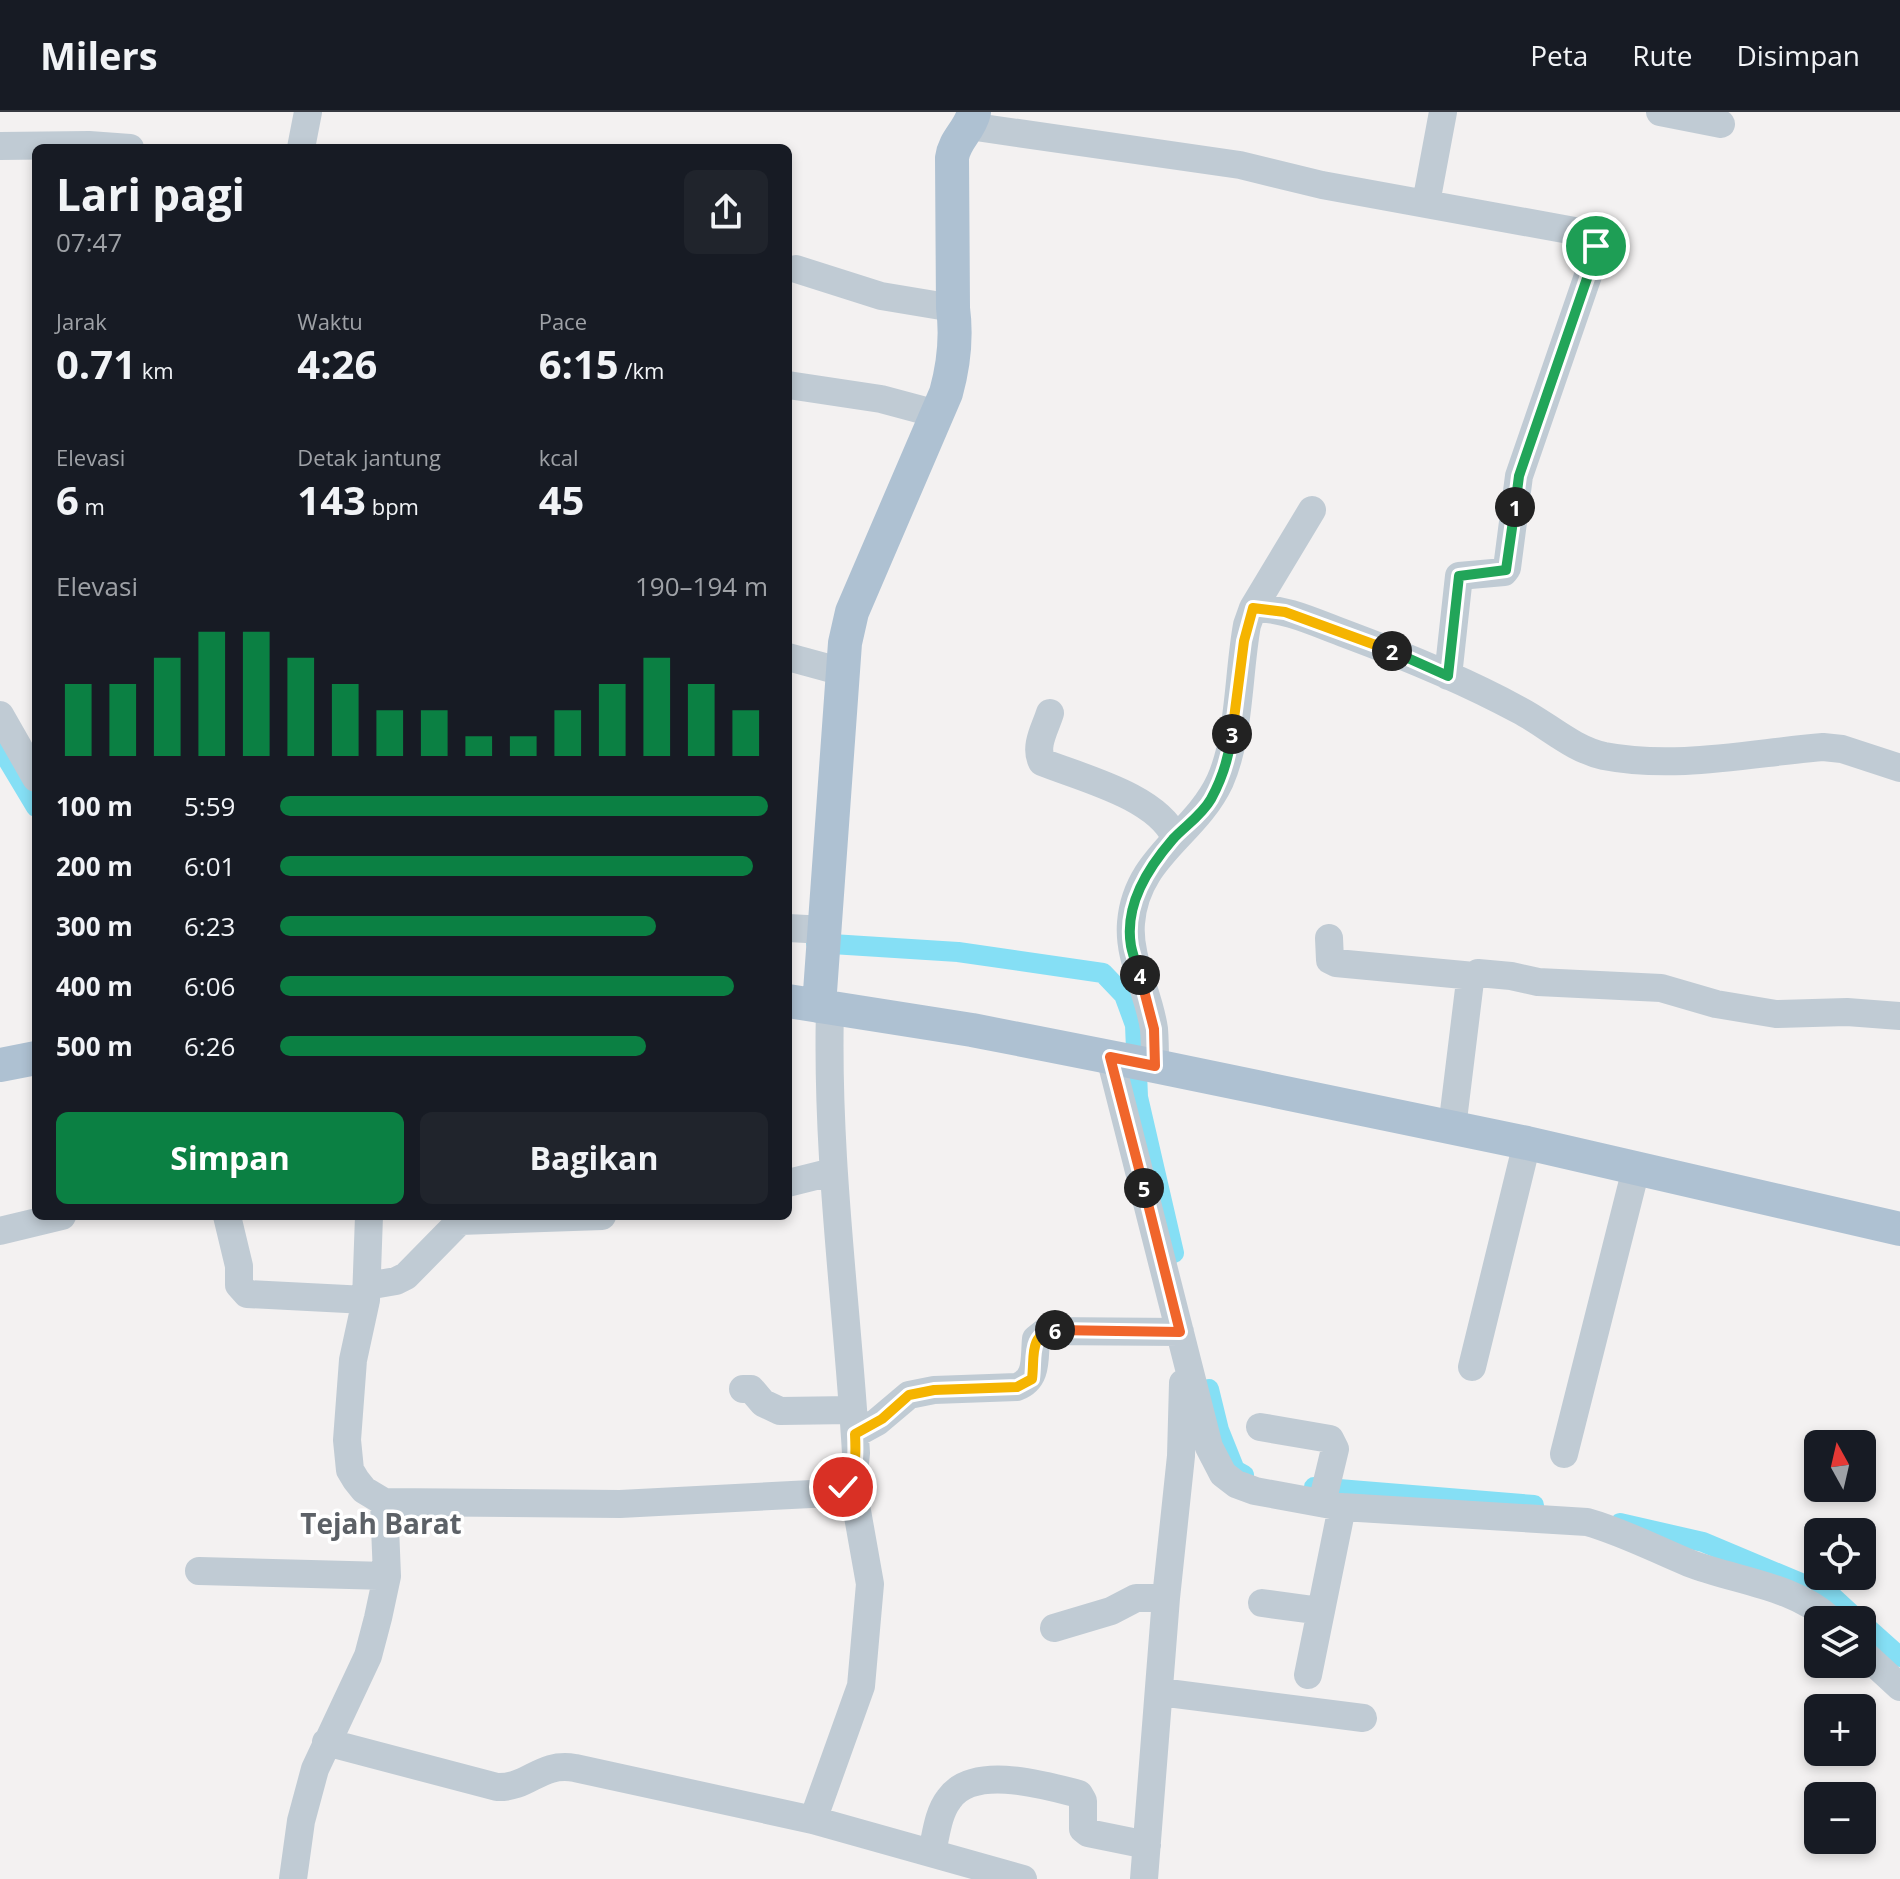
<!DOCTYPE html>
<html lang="id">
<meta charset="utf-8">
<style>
body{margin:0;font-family:"Open Sans",sans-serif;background:#20242c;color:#f1f3f6;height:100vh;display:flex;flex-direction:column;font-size:30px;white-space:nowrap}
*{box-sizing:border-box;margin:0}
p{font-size:26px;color:#9ea1a6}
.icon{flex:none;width:44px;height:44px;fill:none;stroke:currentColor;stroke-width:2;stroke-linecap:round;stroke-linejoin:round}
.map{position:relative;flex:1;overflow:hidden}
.details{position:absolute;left:32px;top:32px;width:760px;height:1076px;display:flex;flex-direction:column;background:#171b24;border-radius:12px;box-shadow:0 4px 12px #0003}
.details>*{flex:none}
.needle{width:52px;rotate:352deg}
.buttons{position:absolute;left:1804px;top:1318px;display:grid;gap:16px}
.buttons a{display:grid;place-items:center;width:72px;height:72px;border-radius:12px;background:#171b24;box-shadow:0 4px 12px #0003;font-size:40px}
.pin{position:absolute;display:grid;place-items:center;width:68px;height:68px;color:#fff;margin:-34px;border:4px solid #fff;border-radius:50%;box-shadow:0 2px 8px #0007}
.km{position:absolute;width:40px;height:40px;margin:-20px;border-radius:50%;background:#222;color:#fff;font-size:22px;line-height:40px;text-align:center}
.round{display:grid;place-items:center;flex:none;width:84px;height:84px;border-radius:12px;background:#20242c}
.headline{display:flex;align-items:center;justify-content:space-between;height:136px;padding:0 24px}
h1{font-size:44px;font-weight:700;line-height:60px}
.stats{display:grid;grid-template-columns:repeat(3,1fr);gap:12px;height:136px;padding:8px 24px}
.stats div{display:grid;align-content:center}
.stats b{font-size:40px;font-weight:700}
.stats small{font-size:22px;font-weight:400}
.stats p{font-size:22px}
.chart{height:224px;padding:16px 24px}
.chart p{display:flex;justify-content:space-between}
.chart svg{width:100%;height:144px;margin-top:8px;stroke:#0b8043;stroke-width:6}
.button{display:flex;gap:16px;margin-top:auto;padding:16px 24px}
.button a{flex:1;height:92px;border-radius:12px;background:#0b8043;color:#fff;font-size:32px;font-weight:700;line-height:92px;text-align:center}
.button a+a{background:#20242c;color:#f1f3f6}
ul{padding:0 24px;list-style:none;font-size:26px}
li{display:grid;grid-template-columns:128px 96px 1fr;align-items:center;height:60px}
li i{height:20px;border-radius:10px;background:#0b8043}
header{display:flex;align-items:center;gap:48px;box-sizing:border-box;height:112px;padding:0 40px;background:#171b24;border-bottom:2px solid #363941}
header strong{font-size:38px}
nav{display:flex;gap:44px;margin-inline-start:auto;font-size:28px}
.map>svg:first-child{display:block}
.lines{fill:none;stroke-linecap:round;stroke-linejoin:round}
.canal{stroke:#85dff5;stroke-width:20}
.minor{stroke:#c0cbd4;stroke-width:28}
.major{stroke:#aec1d2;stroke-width:34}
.split-1-casing{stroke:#fff;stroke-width:16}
.split-2-casing{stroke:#fff;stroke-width:16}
.split-3-casing{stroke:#fff;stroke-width:16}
.split-4-casing{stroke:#fff;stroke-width:16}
.split-5-casing{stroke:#fff;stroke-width:16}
.split-6-casing{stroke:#fff;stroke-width:16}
.split-7-casing{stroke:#fff;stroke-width:16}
.split-1{stroke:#22a559;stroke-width:10}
.split-2{stroke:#22a559;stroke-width:10}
.split-3{stroke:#f5b400;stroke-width:10}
.split-4{stroke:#22a559;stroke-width:10}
.split-5{stroke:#f0652b;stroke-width:10}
.split-6{stroke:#f0652b;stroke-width:10}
.split-7{stroke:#f5b400;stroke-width:10}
.labels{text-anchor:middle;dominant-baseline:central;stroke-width:7;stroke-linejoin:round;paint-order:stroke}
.quarter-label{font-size:28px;font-weight:bold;fill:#5c6167;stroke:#fff}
</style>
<header>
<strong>Milers</strong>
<nav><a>Peta</a><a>Rute</a><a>Disimpan</a></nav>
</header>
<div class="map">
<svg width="1900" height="1767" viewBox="0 0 1900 1767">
<rect width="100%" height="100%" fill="#f3f1f1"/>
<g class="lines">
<!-- canal -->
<path class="canal" d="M0 635 36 695
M816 831 958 840 1103 861 1124 883 1135 913 1138 985 1174 1141
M1209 1277 1219 1318 1235 1358 1244 1363
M1314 1375 1534 1393
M1620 1411 1703 1430 1832 1484 1858 1508
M1862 1511 1900 1545"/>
<!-- minor -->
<path class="minor" d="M1660 0 1721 12
M969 14 1240 53 1322 73 1591 122 1596 129 1592 152 1519 364 1507 456 1504 460 1459 464 1448 564
M0 34 89 33 130 36
M301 36 308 0
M1426 91 1443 0
M796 157 881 184 953 196
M788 273 881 287 937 302
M1253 496 1312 398
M788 545 843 560
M1050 601C1045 617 1034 634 1042 650 1082 666 1156 684 1175 725
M0 603 36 666
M788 816 825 818
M1329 826 1330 848 1336 851 1474 864
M1110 945 1209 1335 1223 1362 1236 1372 1255 1379 1342 1395 1587 1410C1623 1420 1655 1437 1689 1451 1735 1469 1793 1473 1831 1508
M1155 954C1155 942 1155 929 1154 917 1149 881 1128 847 1131 811 1136 745 1195 723 1220 669 1240 624 1238 562 1247 513L1253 496C1286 496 1316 511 1346 522 1405 544 1464 568 1519 598 1548 613 1572 637 1604 644 1676 658 1751 641 1823 635L1842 637 1900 656
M1452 1016 1470 869 1478 861 1511 864 1538 870 1661 876 1716 892 1776 902 1847 900 1900 904
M788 1071 832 1060
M227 1104 239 1154V1173L247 1182 366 1188
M369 1104 366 1188 353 1248 347 1328 350 1358 356 1368 364 1378 384 1390 620 1392 831 1381C849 1372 855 1361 856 1341 847 1191 826 1047 830 896
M0 1119 62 1104
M367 1174 396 1169 406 1164 460 1109 602 1104
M1472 1255 1527 1031
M743 1277H751L763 1291 780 1299 852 1298
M1260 1315 1330 1327 1335 1337 1322 1391
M855 1322 877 1310 909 1283 934 1278 1017 1275C1038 1267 1034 1247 1036 1227L1046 1219 1180 1220
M1564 1342 1636 1057
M199 1459 387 1464
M1262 1491 1321 1499
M1054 1516 1111 1499 1136 1486H1166
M1862 1540 1900 1575
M1308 1563 1342 1395
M1160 1580 1363 1606
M326 1630 497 1675C530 1676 539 1650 575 1656L813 1708 1023 1767
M813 1708 861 1574 870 1472 851 1365
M932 1740C936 1723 938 1701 949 1687 973 1652 1044 1673 1079 1682L1083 1689V1717L1088 1721 1147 1733
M293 1767 301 1709 315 1657 368 1544 378 1506 387 1464 384 1390
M1144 1767 1166 1486 1181 1344 1183 1271"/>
<!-- major -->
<path class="major" d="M788 889 972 918 1155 954 1527 1031 1900 1117
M819 894 845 531 852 500 946 281C954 252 957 226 953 196L952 46C954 28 970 18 974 0
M0 953 36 946"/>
</g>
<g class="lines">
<!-- split-1 casing -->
<g class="split-1-casing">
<path id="split-1" d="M1515 395 1519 364 1592 152 1596 134"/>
</g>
<!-- split-2 casing -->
<g class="split-2-casing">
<path id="split-2" d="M1392 539 1448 564 1459 464 1506 458 1515 395"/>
</g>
<!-- split-3 casing -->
<g class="split-3-casing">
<path id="split-3" d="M1232 622 1244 529 1253 496 1285 500 1392 539"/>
</g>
<!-- split-4 casing -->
<g class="split-4-casing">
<path id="split-4" d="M1140 863C1137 854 1133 844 1131 834 1124 793 1148 756 1173 727 1185 714 1202 703 1211 687 1222 667 1229 644 1232 622"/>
</g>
<!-- split-5 casing -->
<g class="split-5-casing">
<path id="split-5" d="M1140 863 1154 917 1155 954 1110 945 1144 1076"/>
</g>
<!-- split-6 casing -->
<g class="split-6-casing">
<path id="split-6" d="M1055 1218 1180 1220 1144 1076"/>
</g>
<!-- split-7 casing -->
<g class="split-7-casing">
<path id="split-7" d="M843 1375C857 1358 856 1343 855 1322L882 1307 909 1283 934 1278 1017 1275 1032 1267C1035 1245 1028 1222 1055 1218"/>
</g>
<!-- split-1 -->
<use href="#split-1" class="split-1"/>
<!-- split-2 -->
<use href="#split-2" class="split-2"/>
<!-- split-3 -->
<use href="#split-3" class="split-3"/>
<!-- split-4 -->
<use href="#split-4" class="split-4"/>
<!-- split-5 -->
<use href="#split-5" class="split-5"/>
<!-- split-6 -->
<use href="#split-6" class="split-6"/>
<!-- split-7 -->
<use href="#split-7" class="split-7"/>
</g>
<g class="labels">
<!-- quarter labels -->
<g class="quarter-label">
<text x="381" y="1411">Tejah Barat</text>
</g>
</g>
</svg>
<div class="buttons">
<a><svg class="needle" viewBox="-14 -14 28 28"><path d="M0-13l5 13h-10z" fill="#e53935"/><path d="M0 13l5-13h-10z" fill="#9ea1a6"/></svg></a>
<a><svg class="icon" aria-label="locate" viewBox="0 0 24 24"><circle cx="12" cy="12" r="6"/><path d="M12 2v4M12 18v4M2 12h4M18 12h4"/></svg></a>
<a><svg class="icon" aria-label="layers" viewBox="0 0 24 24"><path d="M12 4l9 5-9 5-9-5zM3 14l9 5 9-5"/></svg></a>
<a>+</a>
<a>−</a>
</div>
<div class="pin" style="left:1596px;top:134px;background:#1e9e55"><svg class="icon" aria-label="arrive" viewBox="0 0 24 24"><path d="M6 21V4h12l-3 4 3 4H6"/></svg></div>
<div class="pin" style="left:843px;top:1375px;background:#d93025"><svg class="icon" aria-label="check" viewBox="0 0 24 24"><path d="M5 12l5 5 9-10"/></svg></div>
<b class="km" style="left:1515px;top:395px">1</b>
<b class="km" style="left:1392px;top:539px">2</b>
<b class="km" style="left:1232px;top:622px">3</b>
<b class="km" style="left:1140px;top:863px">4</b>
<b class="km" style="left:1144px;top:1076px">5</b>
<b class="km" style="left:1055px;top:1218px">6</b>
<section class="details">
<div class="headline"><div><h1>Lari pagi</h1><p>07:47</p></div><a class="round"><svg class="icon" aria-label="share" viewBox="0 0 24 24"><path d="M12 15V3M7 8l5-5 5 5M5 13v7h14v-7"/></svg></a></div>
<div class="stats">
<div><p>Jarak</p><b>0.71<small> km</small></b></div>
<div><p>Waktu</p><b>4:26</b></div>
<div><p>Pace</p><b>6:15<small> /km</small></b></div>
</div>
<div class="stats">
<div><p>Elevasi</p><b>6<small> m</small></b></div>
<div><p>Detak jantung</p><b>143<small> bpm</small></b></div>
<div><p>kcal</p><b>45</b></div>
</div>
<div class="chart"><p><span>Elevasi</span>190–194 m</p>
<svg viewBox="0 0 160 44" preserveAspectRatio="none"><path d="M5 44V22M15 44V22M25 44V14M35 44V6M45 44V6M55 44V14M65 44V22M75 44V30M85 44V30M95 44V38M105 44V38M115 44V30M125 44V22M135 44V14M145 44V22M155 44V30"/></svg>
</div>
<ul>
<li><b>100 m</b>5:59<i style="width:100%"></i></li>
<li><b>200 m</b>6:01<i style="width:97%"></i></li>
<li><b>300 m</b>6:23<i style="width:77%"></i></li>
<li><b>400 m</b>6:06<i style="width:93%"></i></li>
<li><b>500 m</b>6:26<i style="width:75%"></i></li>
</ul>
<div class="button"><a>Simpan</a><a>Bagikan</a></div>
</section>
</div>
